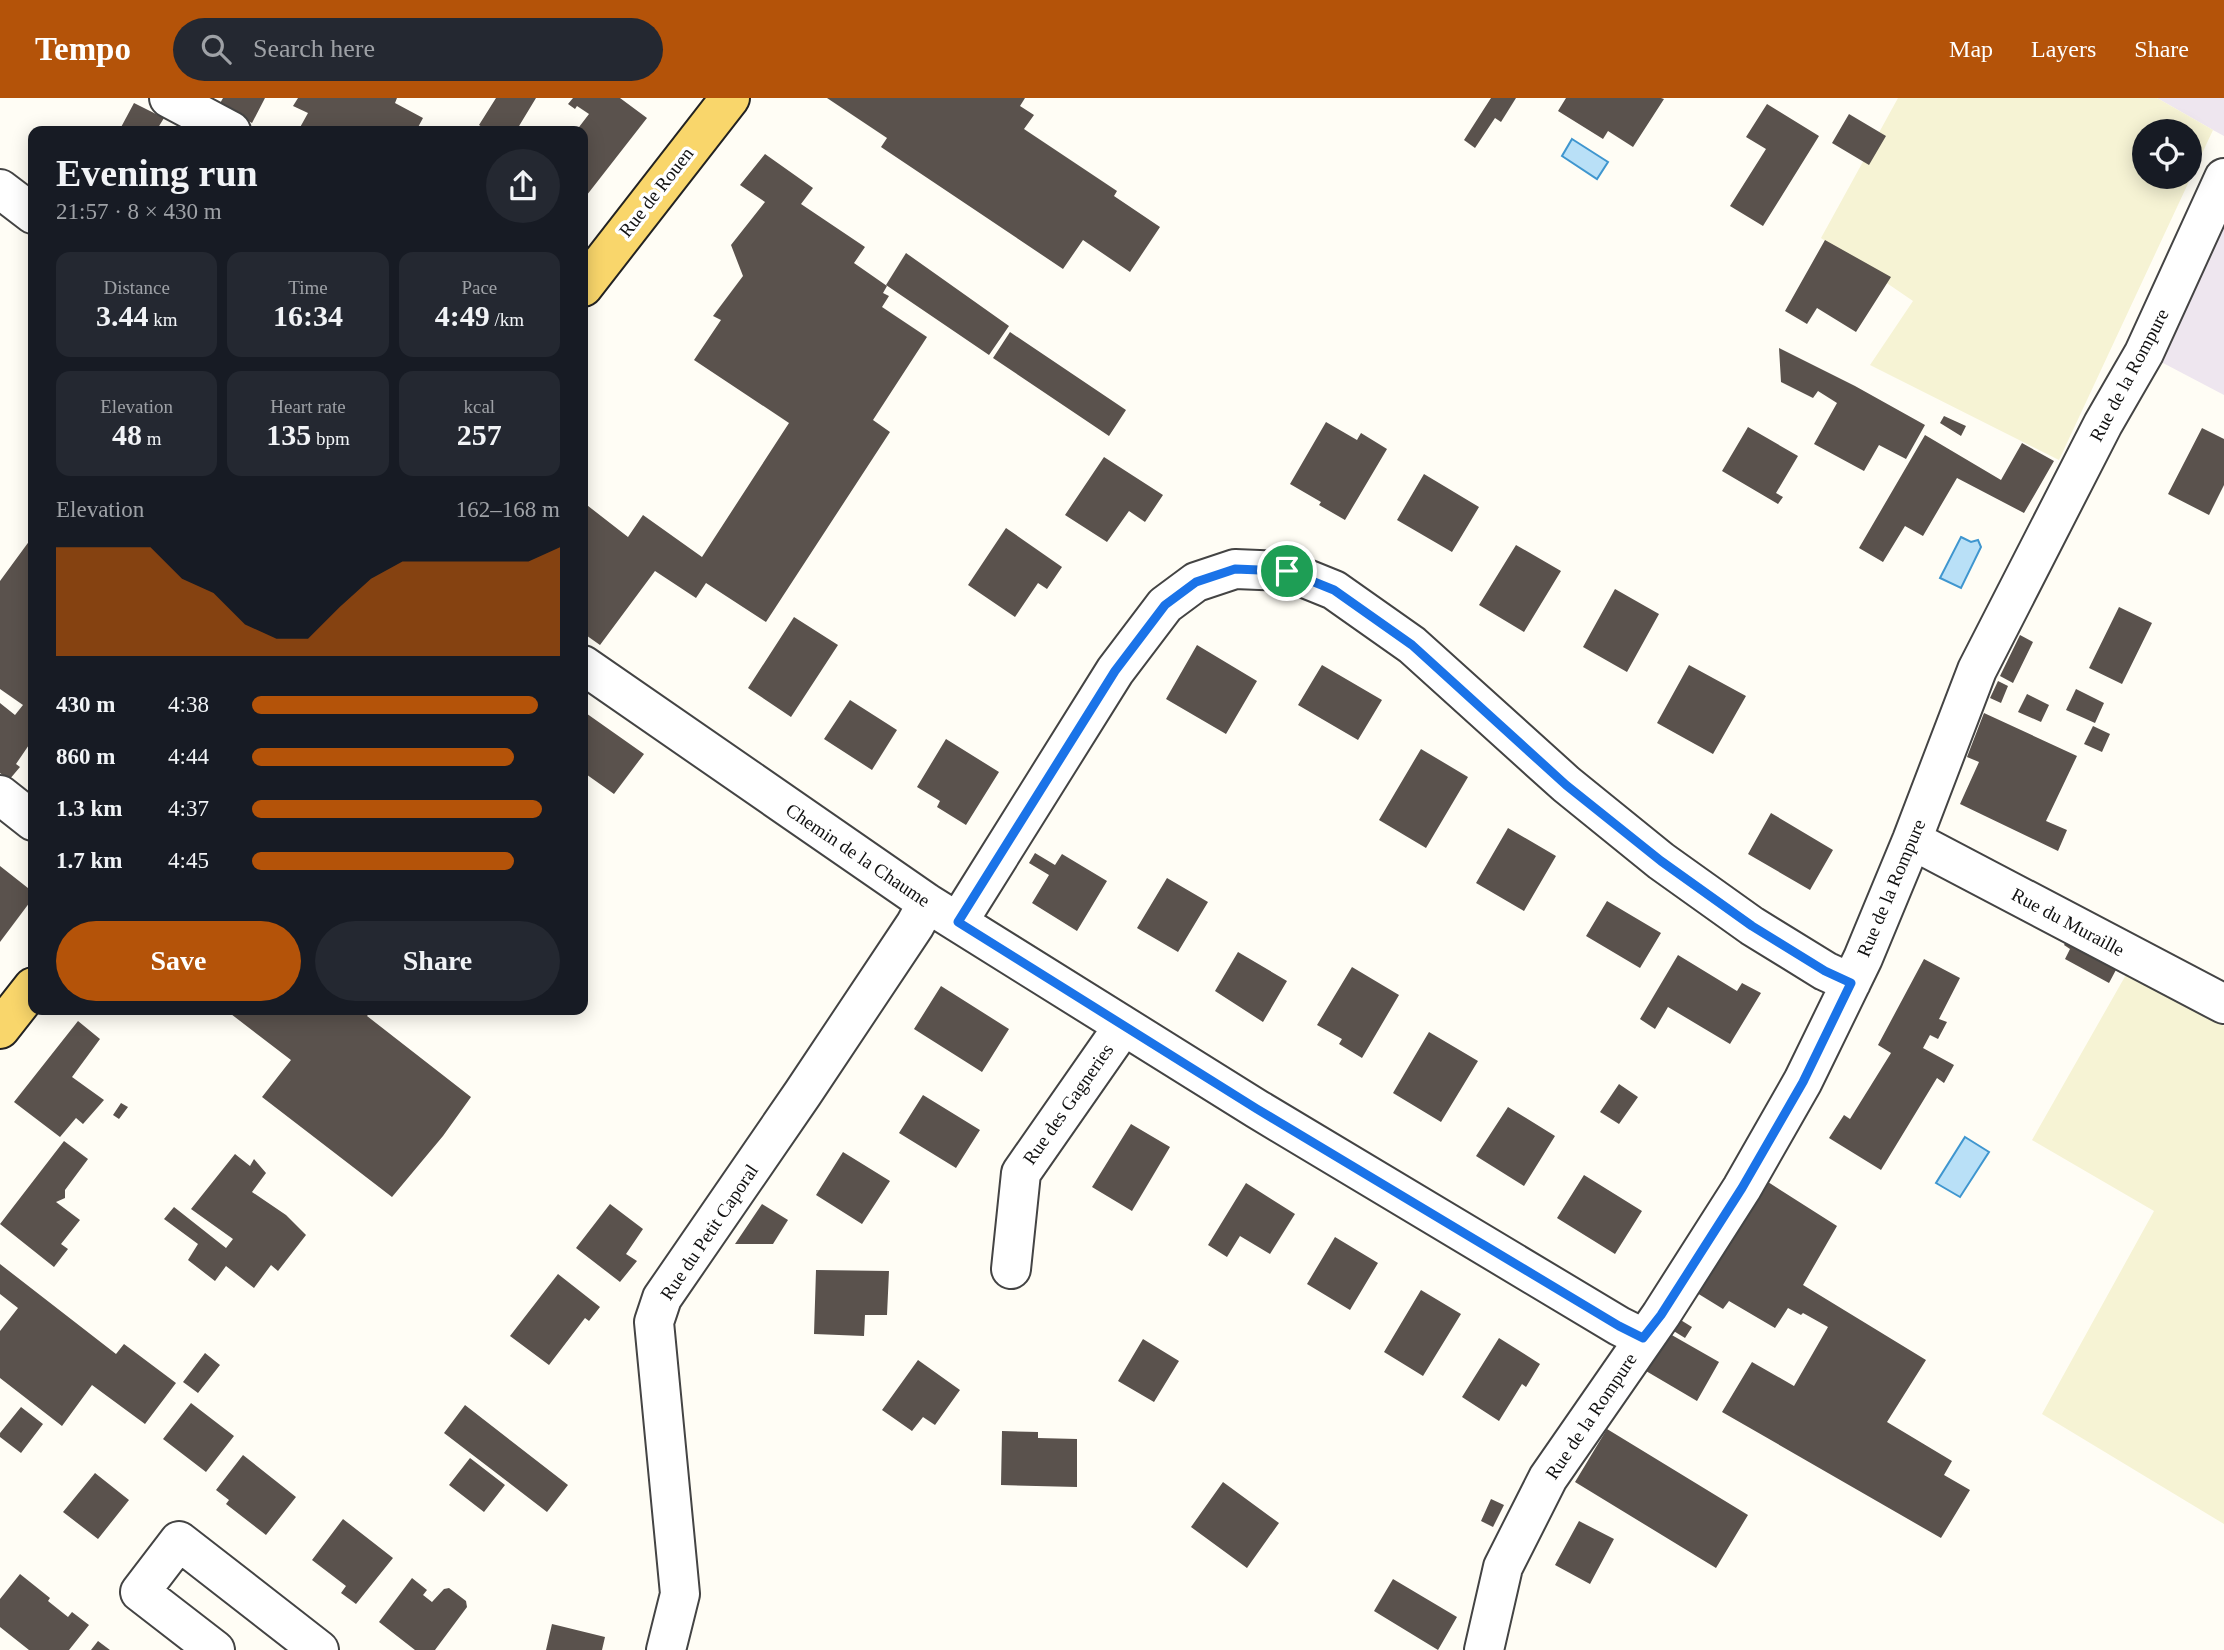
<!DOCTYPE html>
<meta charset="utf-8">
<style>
body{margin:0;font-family:"Times New Roman",serif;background:#242831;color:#f1f3f6;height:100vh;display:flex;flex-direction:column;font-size:26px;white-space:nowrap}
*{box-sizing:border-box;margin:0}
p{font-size:23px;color:#9ea1a6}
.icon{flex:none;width:38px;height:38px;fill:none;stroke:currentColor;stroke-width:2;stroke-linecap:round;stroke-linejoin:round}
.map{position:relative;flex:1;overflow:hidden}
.panel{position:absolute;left:28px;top:28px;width:560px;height:889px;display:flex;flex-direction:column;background:#171b24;border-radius:14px;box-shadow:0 4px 18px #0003}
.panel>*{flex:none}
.fabs{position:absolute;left:2132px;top:21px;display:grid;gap:14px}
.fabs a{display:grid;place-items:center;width:70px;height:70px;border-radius:50%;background:#171b24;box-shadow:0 4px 18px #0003;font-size:35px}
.pin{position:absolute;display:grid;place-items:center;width:60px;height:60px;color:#fff;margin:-30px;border:4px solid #fff;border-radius:50%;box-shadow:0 2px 7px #0007}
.round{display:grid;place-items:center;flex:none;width:74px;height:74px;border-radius:37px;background:#242831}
.overview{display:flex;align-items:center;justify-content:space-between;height:119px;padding:0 28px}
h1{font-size:38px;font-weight:600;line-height:52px}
.figures{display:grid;grid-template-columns:repeat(3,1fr);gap:10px;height:119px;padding:7px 28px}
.figures div{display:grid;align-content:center;border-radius:14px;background:#242831;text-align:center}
.figures b{font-size:30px;font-weight:600}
.figures small{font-size:19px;font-weight:400}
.figures p{font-size:19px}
.chart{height:196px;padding:14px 28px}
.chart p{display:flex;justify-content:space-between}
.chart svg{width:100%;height:126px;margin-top:7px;fill:#b45309;opacity:.7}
.cta{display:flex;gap:14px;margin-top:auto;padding:14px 28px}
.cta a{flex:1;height:80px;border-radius:42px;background:#b45309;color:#fff;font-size:28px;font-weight:600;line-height:80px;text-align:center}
.cta a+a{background:#242831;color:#f1f3f6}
ul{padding:0 28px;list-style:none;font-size:23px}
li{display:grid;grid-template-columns:112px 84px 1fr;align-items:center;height:52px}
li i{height:18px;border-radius:9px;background:#b45309}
header{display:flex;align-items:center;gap:42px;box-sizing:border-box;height:98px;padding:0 35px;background:#b45309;color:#fff}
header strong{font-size:33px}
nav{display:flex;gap:38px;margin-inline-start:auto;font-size:24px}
.search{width:490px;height:63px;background:#242831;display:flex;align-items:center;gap:18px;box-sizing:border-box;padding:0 24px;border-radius:38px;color:#9ea1a6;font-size:26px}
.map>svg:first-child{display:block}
.industrial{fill:#eee6ef}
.farmland{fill:#f6f3d4;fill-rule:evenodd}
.water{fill:#b9e0f7;stroke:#3f96cf;stroke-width:2}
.building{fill:#5a524d}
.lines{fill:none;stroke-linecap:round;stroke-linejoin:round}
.minor-casing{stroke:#444;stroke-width:42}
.major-casing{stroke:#222;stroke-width:42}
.minor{stroke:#fff;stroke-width:38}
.major{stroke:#f9d66b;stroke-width:38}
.route-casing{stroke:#fff;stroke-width:14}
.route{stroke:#1a73e8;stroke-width:9}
.labels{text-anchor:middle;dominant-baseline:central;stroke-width:7;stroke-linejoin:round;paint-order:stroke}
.street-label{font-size:19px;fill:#111;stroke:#fff}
</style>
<header>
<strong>Tempo</strong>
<div class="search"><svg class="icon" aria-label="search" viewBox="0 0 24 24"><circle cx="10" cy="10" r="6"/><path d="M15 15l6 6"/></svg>Search here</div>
<nav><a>Map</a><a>Layers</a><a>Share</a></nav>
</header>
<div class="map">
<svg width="2224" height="1552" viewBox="0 0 2224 1552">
<rect width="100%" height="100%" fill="#fffdf5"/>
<!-- industrial -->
<path class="industrial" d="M2157 0H2224V38L2213 32Z
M2224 80V297L2144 255Z"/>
<!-- farmland -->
<path class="farmland" d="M1898 0H2157L2213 32 2059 362 1870 267 1913 203 1821 140ZM2144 33H2189V79H2144Z
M2127 875 2224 928V1426L2042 1316 2154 1113 2032 1042Z"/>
<!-- water -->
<path class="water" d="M1572 41 1608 64 1597 81 1562 58Z
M1961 439 1971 444 1978 442 1981 449 1961 490 1940 480Z
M1965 1039 1989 1054 1960 1099 1936 1085Z"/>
<!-- building -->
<path class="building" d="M223 0H265L252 25 219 7Z
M298 0H397L395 5 423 20 416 33H298L308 15 293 8Z
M496 0H536L516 33H488L479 27Z
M573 0H620L647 20 583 102V33H576L589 16 577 8 575 11 568 6Z
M827 0H1025L1020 8 1034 17 1024 31 1117 93 1114 98 1160 129 1130 174 1083 142 1063 171 881 49 887 40Z
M1491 0H1516L1501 24 1495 20 1475 50 1464 42Z
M1566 0H1661L1664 1 1633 49 1608 33 1603 41 1558 13Z
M134 5 164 20 156 33H119Z
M1767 6 1819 38 1763 128 1730 108 1766 51 1746 39Z
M1849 16 1886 38 1869 67 1832 45Z
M765 56 813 90 801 106 865 149 854 165 887 188 883 195 889 198 882 209 927 239 873 322 890 334 766 524 706 485 696 500 655 473 600 547 583 535V404L628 439 643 417 702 459 789 325 694 262 721 222 713 218 743 178 731 147 765 104 740 87Z
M1825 142 1891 179 1856 234 1817 210 1807 226 1785 213Z
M906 155 1009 228 989 257 886 187Z
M1010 234 1126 312 1109 338 993 260Z
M1779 250 1855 288 1925 327 1906 361 1879 347 1864 373 1814 346 1837 305 1818 293 1813 300 1781 284Z
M1944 318 1966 328 1961 338 1940 325Z
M1326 324 1357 342 1361 335 1387 351 1345 422 1319 407 1321 404 1290 386Z
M1748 329 1798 358 1776 395 1783 399 1778 406 1722 373Z
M2202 330 2224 341V387L2209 417 2168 396Z
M1925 337 2001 382 2022 345 2054 363 2024 415 1957 380 1923 438 1905 428 1883 464 1859 450Z
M1104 359 1163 397 1145 424 1129 413 1107 444 1065 417Z
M1424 376 1479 409 1452 454 1397 422Z
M1006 430 1062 469 1047 491 1038 485 1015 519 968 487Z
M33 438V641L16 666 20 669 9 682 0 675V605L15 617 23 607 0 591V483Z
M1516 447 1561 473 1524 534 1479 507Z
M1615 491 1659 516 1627 574 1583 549Z
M2119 509 2152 525 2122 586 2089 570Z
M794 519 838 547 791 619 748 590Z
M2020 537 2033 544 2013 585 2000 578Z
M1197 547 1257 583 1226 636 1166 601Z
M1322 567 1382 602 1358 642 1298 607Z
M1689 567 1746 598 1713 656 1657 625Z
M1998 583 2008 588 2001 605 1990 600Z
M2076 591 2104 605 2095 625 2066 612Z
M2027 596 2049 607 2041 624 2018 614Z
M850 602 897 632 872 672 824 641Z
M583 613 644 656 614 696 583 674Z
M1984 615 2077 658 2046 723 2067 732 2058 753 1960 706 1979 664 1967 659Z
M2093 628 2110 636 2102 654 2084 646Z
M946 641 999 674 966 727 937 709 940 703 917 689Z
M1421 651 1468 679 1426 750 1379 722Z
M1771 715 1833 752 1810 792 1748 756Z
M1508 730 1556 758 1524 813 1476 785Z
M1035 755 1055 767 1062 756 1107 783 1077 833 1032 805 1049 777 1029 765Z
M0 768 33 794V800L0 844Z
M1167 780 1208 804 1178 854 1137 830Z
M1607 803 1661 835 1640 870 1586 838Z
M2067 842 2117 870 2109 885 2065 861 2070 851 2064 847Z
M1238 854 1287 883 1263 924 1215 893Z
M1678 857 1737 893 1742 885 1761 895 1730 946 1668 909 1655 931 1640 921Z
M1924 861 1960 880 1939 921 1947 924 1938 941 1930 937 1923 950 1954 967 1944 985 1937 980 1881 1072 1829 1040 1844 1017 1850 1021 1891 955 1878 947Z
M1352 869 1399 897 1362 960 1339 946 1342 941 1317 927Z
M941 888 1009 931 982 974 914 931Z
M234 912H372L367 918 471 999 443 1038 392 1099 262 999 291 962 231 916Z
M78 923 100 941 72 979 104 1002 83 1026 76 1020 60 1039 14 1004Z
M1429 934 1478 963 1441 1024 1393 995Z
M1619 986 1638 999 1619 1026 1600 1014Z
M923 997 980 1032 956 1070 899 1035Z
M121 1005 128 1009 119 1021 113 1017Z
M1508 1009 1555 1038 1524 1088 1476 1058Z
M1131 1026 1170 1049 1132 1113 1092 1089Z
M64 1043 88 1061 65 1092V1100L56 1104 80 1122 61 1146 68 1151 54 1169 0 1126Z
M843 1054 890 1083 862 1126 816 1097Z
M235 1056 250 1068 254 1061 266 1075 252 1094 286 1117 306 1137 278 1173 271 1167 254 1190 226 1168 215 1183 188 1162 198 1146 164 1121 174 1109 226 1150 233 1141 191 1111Z
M1584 1077 1642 1113 1615 1156 1557 1120Z
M1768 1084 1837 1128 1803 1187 1926 1262 1887 1324 1952 1363 1944 1377 1970 1392 1941 1440 1722 1314 1752 1264 1794 1288 1828 1229 1803 1215 1801 1217 1788 1210 1775 1230 1729 1203 1723 1211 1697 1195Z
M1246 1085 1295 1116 1270 1156 1240 1138 1227 1159 1208 1147Z
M610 1106 643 1131 626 1156 637 1163 620 1184 576 1150Z
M762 1106 788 1122 773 1146H735Z
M1335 1139 1378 1165 1350 1212 1307 1186Z
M0 1166 116 1256 124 1246 176 1285 145 1326 92 1287 62 1328 0 1280V1233L18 1210 0 1196Z
M816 1172 889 1173 887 1217H865L864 1238 814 1236Z
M558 1176 600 1209 589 1223 585 1220 549 1267 510 1238Z
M1421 1192 1461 1216 1423 1278 1384 1254Z
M1679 1221 1692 1229 1685 1240 1672 1232Z
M1670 1236 1719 1264 1697 1303 1646 1273Z
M1499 1240 1540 1266 1526 1289 1522 1286 1499 1323 1462 1299Z
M1143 1241 1179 1263 1154 1304 1118 1283Z
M205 1255 220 1267 198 1295 183 1284Z
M918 1262 960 1292 935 1327 923 1319 912 1333 882 1312Z
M191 1305 234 1338 206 1374 163 1341Z
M465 1307 568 1387 547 1414 444 1335Z
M21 1309 43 1326 21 1355 0 1339V1335Z
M1607 1331 1748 1417 1716 1470 1575 1384Z
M1002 1333 1038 1334V1340L1077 1341V1389L1001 1387Z
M243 1357 296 1399 266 1437 226 1406 229 1402 216 1392Z
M470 1360 505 1387 484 1414 449 1387Z
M95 1375 129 1402 98 1441 63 1414Z
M1223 1384 1279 1425 1247 1470 1191 1429Z
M1491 1401 1504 1407 1493 1429 1481 1423Z
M343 1421 393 1460 356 1506 341 1495 346 1488 312 1462Z
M1579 1423 1614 1441 1590 1486 1555 1467Z
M20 1476 50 1500 48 1503 68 1519 72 1514 89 1527 69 1552H29L0 1529V1501Z
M412 1480 427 1492 423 1497 432 1504 444 1491 449 1490 466 1503 467 1509 435 1552H415L379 1524Z
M1393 1481 1457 1519 1438 1552 1374 1513Z
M552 1526 605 1539 602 1552H546Z
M98 1543 110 1552H91Z"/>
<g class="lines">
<!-- minor casing -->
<g class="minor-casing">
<path id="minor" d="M169 0 231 33
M0 91 33 116
M583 567 927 805 1257 1011 1619 1228 1643 1240
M0 697 33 723
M1912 742 2224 906
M958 824 1115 573 1165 507 1196 484 1235 471 1287 473 1334 492 1412 547 1566 686 1661 763 1752 828 1825 873 1851 885
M1011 1171 1021 1075 1113 943 1121 926
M215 1552 140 1494 179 1443 319 1552
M666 1552 680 1496 654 1224 662 1200 803 995 915 827 927 805
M1484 1552 1503 1469 1548 1380 1661 1217 1742 1090 1803 983 1863 860 1912 742 1977 572 2103 326 2144 255 2224 80"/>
</g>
<!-- major casing -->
<g class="major-casing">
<path id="major" d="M583 189 730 0
M0 931 33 889"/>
</g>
<!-- minor -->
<use href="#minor" class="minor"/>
<!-- major -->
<use href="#major" class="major"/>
</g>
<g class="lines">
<!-- route casing -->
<g class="route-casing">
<path id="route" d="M1235 471 1287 473 1334 492 1412 547 1566 687 1661 763 1752 828 1825 873 1851 885 1803 984 1742 1090 1661 1217 1643 1240 1619 1228 1257 1011 958 824 1115 573 1165 507 1196 484Z"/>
</g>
<!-- route -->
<use href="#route" class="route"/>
</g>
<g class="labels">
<!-- street labels -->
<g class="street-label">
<text transform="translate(656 94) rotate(-52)">Rue de Rouen</text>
<text transform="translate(2129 277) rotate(-62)">Rue de la Rompure</text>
<text transform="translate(858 757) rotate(34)">Chemin de la Chaume</text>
<text transform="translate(1891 790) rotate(-67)">Rue de la Rompure</text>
<text transform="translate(2068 824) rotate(28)">Rue du Muraille</text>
<text transform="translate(1068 1006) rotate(-55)">Rue des Gagneries</text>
<text transform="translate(709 1134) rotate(-56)">Rue du Petit Caporal</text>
<text transform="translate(1591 1318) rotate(-56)">Rue de la Rompure</text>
</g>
</g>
</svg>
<div class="fabs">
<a><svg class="icon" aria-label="locate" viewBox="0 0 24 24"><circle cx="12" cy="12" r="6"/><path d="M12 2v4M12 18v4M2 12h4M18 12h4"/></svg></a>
</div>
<div class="pin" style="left:1287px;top:473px;background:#1e9e55"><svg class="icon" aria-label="arrive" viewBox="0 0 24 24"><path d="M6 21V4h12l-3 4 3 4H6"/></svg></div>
<section class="panel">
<div class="overview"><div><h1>Evening run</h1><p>21:57 · 8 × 430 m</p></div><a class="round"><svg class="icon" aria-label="share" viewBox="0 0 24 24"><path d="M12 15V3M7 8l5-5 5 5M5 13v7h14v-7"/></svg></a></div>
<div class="figures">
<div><p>Distance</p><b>3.44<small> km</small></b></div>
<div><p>Time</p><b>16:34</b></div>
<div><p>Pace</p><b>4:49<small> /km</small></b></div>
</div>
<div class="figures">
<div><p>Elevation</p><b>48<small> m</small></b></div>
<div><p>Heart rate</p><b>135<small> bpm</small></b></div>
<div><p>kcal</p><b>257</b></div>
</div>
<div class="chart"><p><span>Elevation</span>162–168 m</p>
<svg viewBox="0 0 160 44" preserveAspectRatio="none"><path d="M0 44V6L10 6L20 6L30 6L40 17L50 22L60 33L70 38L80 38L90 27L100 17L110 11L120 11L130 11L140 11L150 11L160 6V44z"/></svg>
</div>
<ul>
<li><b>430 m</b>4:38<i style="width:93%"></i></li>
<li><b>860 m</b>4:44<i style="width:85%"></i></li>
<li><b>1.3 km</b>4:37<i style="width:94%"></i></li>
<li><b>1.7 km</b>4:45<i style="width:85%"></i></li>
</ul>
<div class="cta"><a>Save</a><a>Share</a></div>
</section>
</div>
